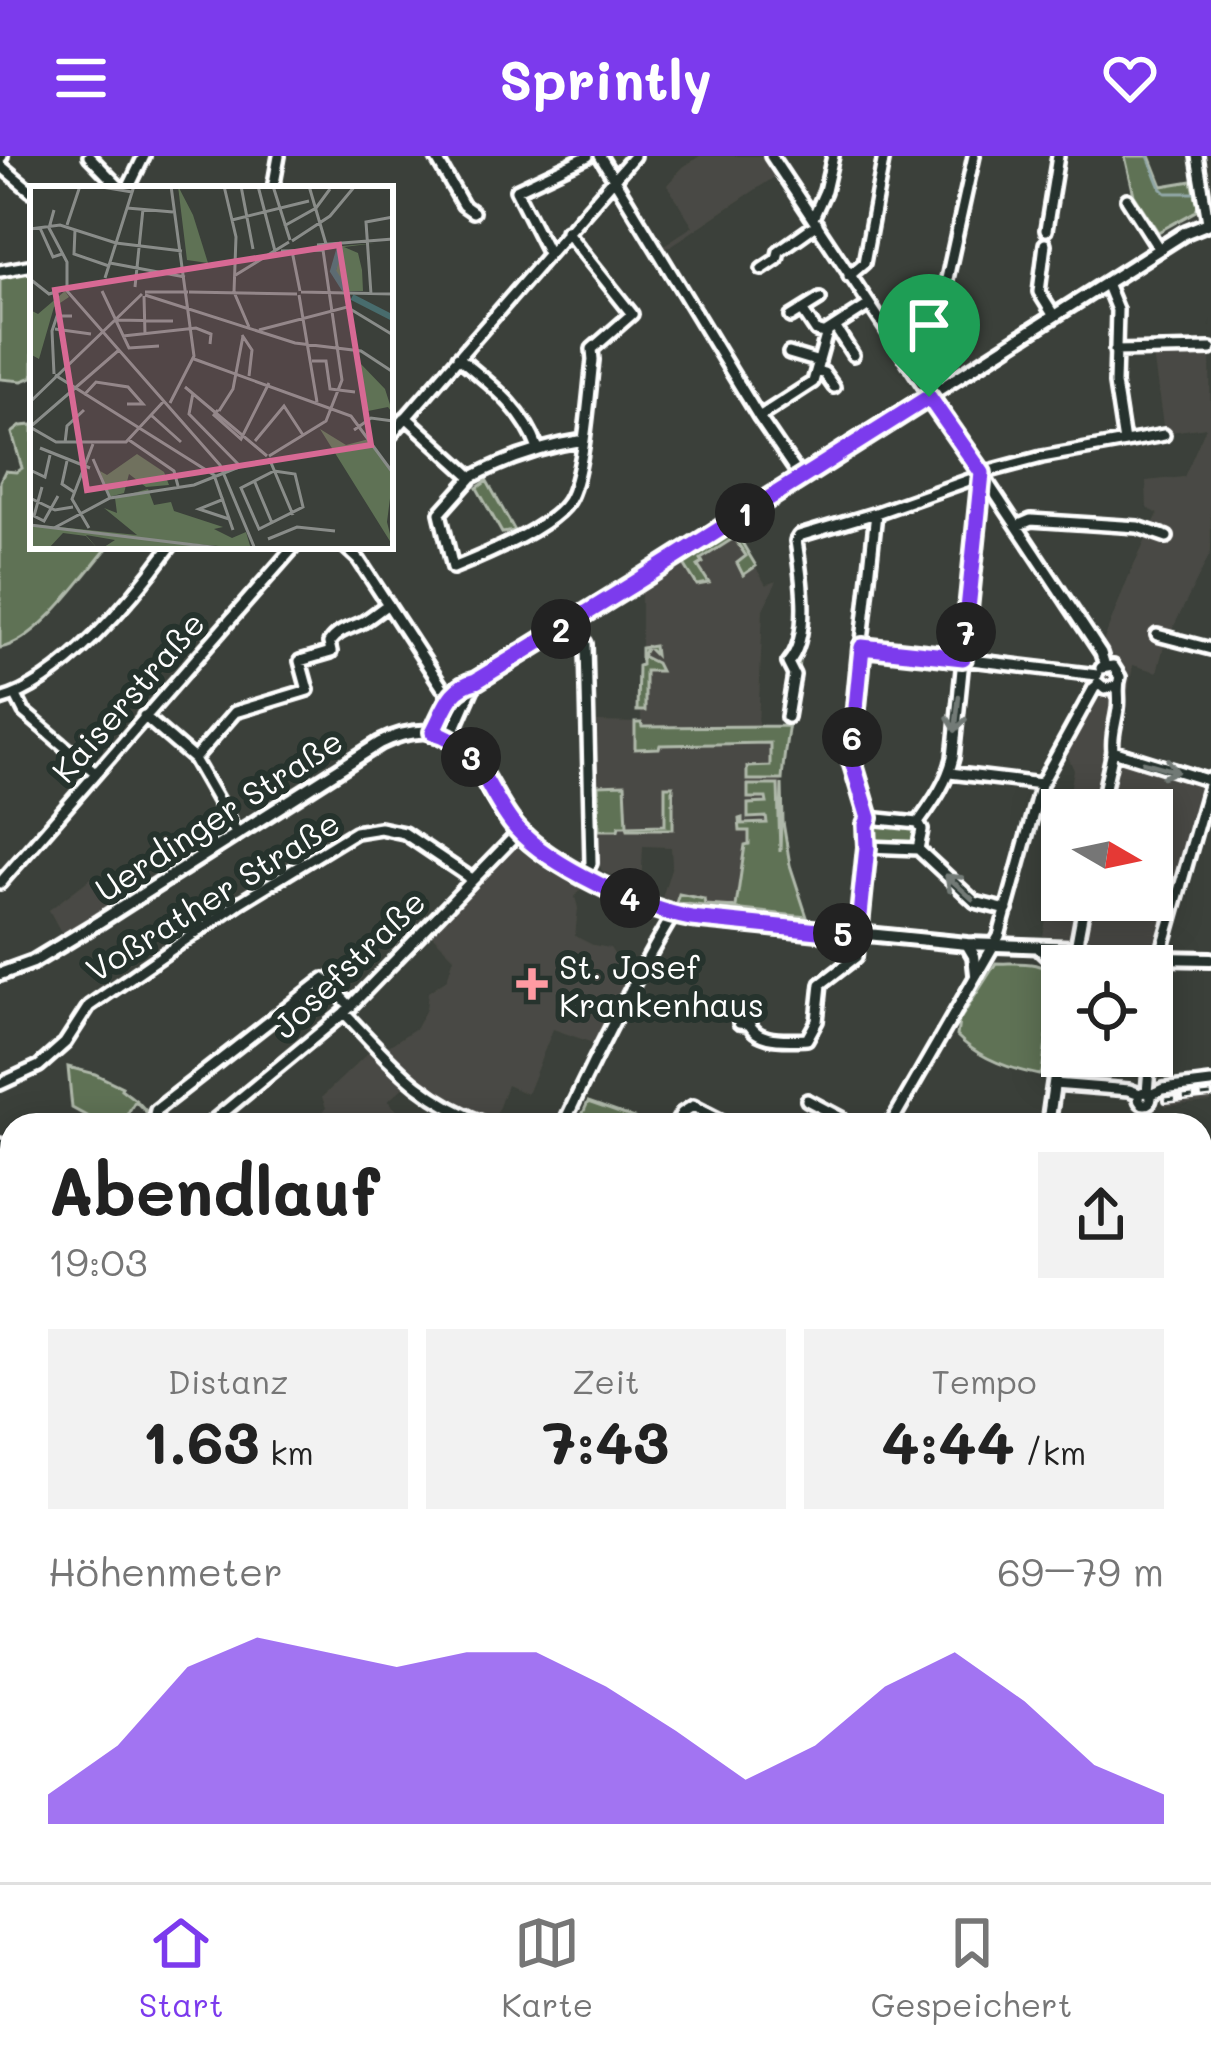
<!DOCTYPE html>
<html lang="de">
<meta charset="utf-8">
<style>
body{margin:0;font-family:Mali,sans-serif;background:#f2f2f2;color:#222;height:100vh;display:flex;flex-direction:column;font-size:45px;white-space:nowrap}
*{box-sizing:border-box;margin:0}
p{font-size:39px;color:#767676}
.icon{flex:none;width:66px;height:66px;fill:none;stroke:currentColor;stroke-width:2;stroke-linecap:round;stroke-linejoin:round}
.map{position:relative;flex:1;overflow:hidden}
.details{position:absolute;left:0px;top:957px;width:1212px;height:771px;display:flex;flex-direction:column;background:#fff;border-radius:36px 36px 0 0;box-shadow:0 6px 30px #0003}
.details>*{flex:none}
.needle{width:78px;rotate:99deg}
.fabs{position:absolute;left:1041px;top:633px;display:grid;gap:24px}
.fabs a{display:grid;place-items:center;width:132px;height:132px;border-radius:0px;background:#fff;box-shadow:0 6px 30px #0003;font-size:60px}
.pin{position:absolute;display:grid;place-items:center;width:102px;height:102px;color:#fff;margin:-123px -51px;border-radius:50% 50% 50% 0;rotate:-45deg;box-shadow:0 0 12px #0007}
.pin .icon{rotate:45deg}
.km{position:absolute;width:60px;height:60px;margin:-30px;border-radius:50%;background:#222;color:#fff;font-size:33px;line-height:60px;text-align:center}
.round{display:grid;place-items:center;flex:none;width:126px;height:126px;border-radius:0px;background:#f2f2f2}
.overview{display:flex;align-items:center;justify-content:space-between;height:204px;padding:0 48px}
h1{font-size:66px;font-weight:700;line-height:90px}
.figures{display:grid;grid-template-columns:repeat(3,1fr);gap:18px;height:204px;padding:12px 48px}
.figures div{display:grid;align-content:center;border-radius:0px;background:#f2f2f2;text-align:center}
.figures b{font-size:60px;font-weight:700}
.figures small{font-size:33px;font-weight:400}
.figures p{font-size:33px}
.chart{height:336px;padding:24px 48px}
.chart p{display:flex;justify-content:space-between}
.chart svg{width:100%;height:216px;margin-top:12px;fill:#7c3aed;opacity:.7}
header{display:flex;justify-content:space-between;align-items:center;height:156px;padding:0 48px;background:#7c3aed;color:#fff;font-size:54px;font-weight:700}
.menu{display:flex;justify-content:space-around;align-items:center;height:168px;border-top:3px solid #e0e0e0;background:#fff;font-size:33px;color:#767676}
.menu a{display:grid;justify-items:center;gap:6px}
.menu .active{color:#7c3aed}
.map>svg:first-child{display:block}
.built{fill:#4a4a44}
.green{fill:#5f7255;stroke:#afb8aa;stroke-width:3}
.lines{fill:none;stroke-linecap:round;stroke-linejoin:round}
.stream{stroke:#91a7a7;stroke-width:3}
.minor-casing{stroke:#fff;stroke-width:18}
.major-casing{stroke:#fff;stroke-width:20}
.minor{stroke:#26332d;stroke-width:9}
.major{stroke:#26332d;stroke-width:10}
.rail-casing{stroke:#fff;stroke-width:8}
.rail{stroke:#26332d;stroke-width:3;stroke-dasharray:9;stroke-linecap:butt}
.oneway{stroke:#727a76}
.route-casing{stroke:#fff;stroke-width:24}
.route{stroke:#7c3aed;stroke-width:15}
.poi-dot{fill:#ff9aa2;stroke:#26332d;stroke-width:4.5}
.labels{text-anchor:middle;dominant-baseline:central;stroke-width:12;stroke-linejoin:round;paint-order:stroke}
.street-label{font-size:33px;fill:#fff;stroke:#26332d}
.poi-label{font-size:33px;fill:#fff;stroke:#26332d;text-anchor:start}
.inset-river{fill:none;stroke:#486c6d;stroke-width:6}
.inset-road{fill:none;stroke:#898c89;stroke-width:3}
.view{fill:#d76994;fill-opacity:0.15;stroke:#d76994;stroke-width:6}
.inset-edge{fill:none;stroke:#fff;stroke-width:6}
</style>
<header><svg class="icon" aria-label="menu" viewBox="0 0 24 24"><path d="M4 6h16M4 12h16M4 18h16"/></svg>Sprintly<svg class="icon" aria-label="heart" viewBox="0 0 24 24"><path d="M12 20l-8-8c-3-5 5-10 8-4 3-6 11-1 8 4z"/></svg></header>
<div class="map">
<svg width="1211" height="1726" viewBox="0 0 1211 1726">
<rect width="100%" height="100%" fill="#3b403a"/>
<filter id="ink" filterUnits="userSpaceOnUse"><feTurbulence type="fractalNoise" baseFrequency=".00833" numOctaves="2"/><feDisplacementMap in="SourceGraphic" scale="24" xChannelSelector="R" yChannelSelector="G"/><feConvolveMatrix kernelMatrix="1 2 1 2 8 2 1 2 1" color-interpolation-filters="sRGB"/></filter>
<g filter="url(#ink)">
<!-- built -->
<path class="built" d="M700 0H762L776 20 666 93 664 89 693 70 667 29 683 11Z
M1210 162 1211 396 1164 490 1157 516 1133 509 1116 604 1208 623 1159 790 1043 780 1062 678V744H1152V654H1066L1074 614 1065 594 1094 544V512L1100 494 1128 422 1158 358 1147 352 1146 325 1184 321 1206 271 1164 277 1153 198 1210 191Z
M735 375 766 429 777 425 763 453 758 570H787L780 649 792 756 703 751 662 742 672 709 671 691 643 690 641 732 602 715 600 711 597 566 641 567V436Z
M516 691 552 717 582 731 575 741 578 752 575 780 593 789 610 792 617 803 632 811 593 887 553 873 527 938 507 929 494 964 438 939 410 916 387 891 416 872 426 853 428 836 447 823 454 801 431 778 504 695Z
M91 722 111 748 62 778 49 754Z
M371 894 406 929 388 945 411 969H305L326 952 322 941Z
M1211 933V946L1165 950 1163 938Z
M12 1387V1467L0 1473V1391Z"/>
<!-- green -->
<path class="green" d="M1125 0H1150L1162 30 1192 25 1198 50 1196 55 1158 76 1134 39Z
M33 110V221L22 225 0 223V114Z
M33 269V390H109C83 420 39 485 0 492V325L5 315 16 316 22 312 12 277 21 270Z
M487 325 515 375 502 377 477 332Z
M735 375 756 410 743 419 737 407 746 400 734 382 701 403 703 407 698 410 709 427 697 429 684 408Z
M802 392C815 470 787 547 782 624H747V611L770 610V587L660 589 659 592 635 593V567H641L642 571 787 570 804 470Z
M654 490 655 499 647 491 642 500 656 507 660 515H645V555H637L638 510 641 509V492Z
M625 628 627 670 665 669V630H673V673H628L627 670H619L618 674H599L598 629Z
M782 628 783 666 790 709 807 761 676 747 679 738 704 743 705 749 736 751 745 689 749 688V675H740L739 663 742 662V668L767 667 766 661 748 662V648L767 647 766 642H748V629H778L780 696Z
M877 667 917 672 916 690 875 688 870 683V673Z
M996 807C1016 808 1044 803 1055 822L1042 916 1039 919C1010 913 978 902 957 880L959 865Z
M68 911 95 918 122 931 121 933 138 946 159 969 135 945 121 969H103L72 952Z
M588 946 634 962 630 969H587L579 966Z
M12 1467V1559L0 1564V1473Z
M12 1562V1667L10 1668 12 1716H28L30 1720H33L22 1726H0V1567Z
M1200 1625H1210L1211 1726 1189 1716H1200Z
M632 1716H834L832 1722 820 1726H630Z
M961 1716H1162L1181 1726H950Z"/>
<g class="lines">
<!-- stream -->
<path class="stream" d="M1148 0 1161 32 1166 37H1193
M1179 1716 1197 1726
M933 1724 947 1716"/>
<!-- minor casing -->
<g class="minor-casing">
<path id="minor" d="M89 0 121 33
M435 0 463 49 473 56
M600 0 759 261 800 321
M771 0 1101 497 1105 510
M1197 0 1208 66
M0 2 2 0
M0 9 31 35
M128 33 144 0
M273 33 279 0
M1127 43 1159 93
M813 62 825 35 833 0
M1046 74 1058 0
M1045 88 1039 136 1054 160
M548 97 516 34 588 0
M762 113 777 103 779 95 817 68
M0 115 33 109
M849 120 864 107 884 0
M1106 127 1117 154 1115 228 1124 286
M802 154 816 175 827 178
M791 161 820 143
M918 169 921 153 945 132 974 0
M835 171 853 199
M1115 195 1211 193
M789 197 819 206
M458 201C490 228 523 251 538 293
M816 215 824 217 834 231
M406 261 472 321C509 302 543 290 584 284
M759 261 813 226 827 176 869 149
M390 280 634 0
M472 321 440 357 453 412C483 400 552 371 568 345 584 319 589 237 593 204L592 193 632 158 566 75
M1017 370 1031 364 1138 371 1167 381
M344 390 359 404 442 531 451 538
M574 465 586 488 591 707 585 719
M1157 479 1211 493
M862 491 1097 519
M1098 527 1105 533 1116 530
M16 540 24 556 96 617
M0 544C62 528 134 441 171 390
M144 560 194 603 237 678
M787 561 794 519 788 507C812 481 801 418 796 385L799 380 876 357 972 323 982 317 1042 301 1164 279
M1113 595 1210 625
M194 603 235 556 308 534 300 505 331 496 329 487C338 474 349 473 363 466 371 461 380 454 388 448
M950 617 1041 628
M1100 654 1113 595C1111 580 1116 568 1118 553 1120 541 1116 533 1120 521L1113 510 1101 512
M869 662 918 667 922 674 918 693
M918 667C933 646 947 627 953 602L982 317
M867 691 918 693
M918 693 975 746 1007 754
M0 727 295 390
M1076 792 1085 744
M1160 802 1211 622
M344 857C394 909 419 943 489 969
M747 868 739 867 742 859 748 860C749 887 785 884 807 883L817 865 821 828 856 801 867 691 865 679 869 662 854 616 851 586 876 357
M1152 883 1163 802
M0 928 39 910 65 887 89 850 239 747 355 676 380 672 404 677 472 723
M1054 928 1129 934 1140 938
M1139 942a6 6 0 1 1 12 0a6 6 0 1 1-12 0Z
M1147 937 1150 900
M1150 939 1163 933 1211 927
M807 944 841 962 847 969
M162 969 155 960 156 954 324 823 351 851
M208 969 344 857 519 676
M563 969C597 897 632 827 673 759
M675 969 682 957 693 950 730 969
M890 969 999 780 1041 628 1094 532 1099 528
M0 988 12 1072
M1200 1081 1211 1084
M0 1113 12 1110
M0 1246 12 1288
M1200 1253 1211 1279
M1200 1315 1203 1313
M0 1359 12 1357
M1200 1440H1211
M1200 1622 1207 1620 1211 1597
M140 1716 146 1726
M327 1716 328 1726
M41 1726 62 1716
M166 1726 169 1716
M238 1726 239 1716
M267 1726 268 1718H285L289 1726
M505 1726 508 1716
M576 1726 580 1716
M836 1726 839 1716"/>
</g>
<!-- major casing -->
<g class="major-casing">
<path id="major" d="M433 576C445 554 448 531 475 525L635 427 1186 76 1211 66
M450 582 475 525
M967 788 974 800 976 818
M1040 793 1062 814
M1072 810 1076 792
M1081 810 1101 795
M0 818 33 806 99 766 380 587C409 573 442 569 466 594 476 605 482 621 489 634 501 655 517 675 536 691 571 719 626 741 668 758L967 788 1076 792 1160 802 1211 803
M1048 969 1062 872
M920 1726 921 1716"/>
</g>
<!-- minor -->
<use href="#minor" class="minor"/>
<!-- major -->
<use href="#major" class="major"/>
<!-- rail casing -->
<g class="rail-casing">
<path id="rail" d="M1166 944 1211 939
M1200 1006 1211 1005
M0 1468 12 1462"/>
</g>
<!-- rail -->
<use href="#rail" class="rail"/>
</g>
<!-- one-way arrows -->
<defs><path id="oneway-shaft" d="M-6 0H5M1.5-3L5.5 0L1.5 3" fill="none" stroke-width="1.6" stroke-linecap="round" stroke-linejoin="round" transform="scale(3)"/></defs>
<g class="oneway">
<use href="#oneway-shaft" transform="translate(957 558) rotate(96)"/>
<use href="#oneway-shaft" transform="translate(1161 611) rotate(16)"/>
<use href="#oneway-shaft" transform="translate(959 731) rotate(-138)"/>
</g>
</g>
<g class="lines" filter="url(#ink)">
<!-- route casing -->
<g class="route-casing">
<path id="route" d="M929 241 982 317 963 502 862 491 851 602 869 662 866 669 867 691 858 779 691 762C642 753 550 710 517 673 488 641 479 587 433 576 445 554 449 531 476 525L635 427Z"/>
</g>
<!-- route -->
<use href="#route" class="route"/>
</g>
<!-- markers -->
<path class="poi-dot" d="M526 810h12v12h12v12h-12v12h-12v-12h-12v-12h12z"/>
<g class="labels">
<!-- street labels -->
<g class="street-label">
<text transform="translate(127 540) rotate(-49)">Kaiserstraße</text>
<text transform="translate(218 658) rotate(-33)">Uerdinger Straße</text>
<text transform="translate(212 739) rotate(-32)">Voßrather Straße</text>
<text transform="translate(348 807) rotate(-44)">Josefstraße</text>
</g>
<!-- poi labels -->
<g class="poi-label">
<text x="559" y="809">St. Josef<tspan x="559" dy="38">Krankenhaus</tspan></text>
</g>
</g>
<!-- overview -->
<g transform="translate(30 30)">
<rect width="363" height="363" fill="#3b403a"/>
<path d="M148 0 163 29 178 77 157 74ZM346 57 314 61 328 67 332 84 333 105H319L305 88 312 60ZM35 105 39 111 24 121 9 173 0 168V124L8 128ZM329 176 355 203 363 228 358 221 338 225ZM290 243 316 259 339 253 363 289 357 336 363 360ZM107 268 134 286 139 299 116 301 99 288 94 307 79 311 70 285 77 289ZM118 303 124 319 141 316 144 325 193 341 184 343 202 352 216 346 221 363 112 353 188 363H71L85 354 56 349 68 363 56 350 33 347 18 363H0V338L107 349 74 322 87 327 85 312Z" fill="#5f7255"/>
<path class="inset-river" d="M310 61 303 85 315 104M322 111 363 132"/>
<path class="inset-road" d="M66 0 102 6M194 0 206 51 204 106 219 141M211 0 223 63M228 0 245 65M243 0 260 54M279 0 296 58M97 22 143 26M24 24 19 42 37 76V105L190 279 225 363M202 34 279 15M37 39 50 0M254 40 286 22 300 3M10 42 23 71 32 68M0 43 30 39 86 57 152 65M45 44 44 68 79 80M262 55 300 30 325 0M287 59 363 53M262 65 270 105M80 77 155 91M204 90 259 56M75 92 104 0M0 93 19 108 36 103M105 101 113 23M72 105 99 162 129 160M115 106H158M159 106 267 108M271 106 363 108M341 108 336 36 363 31M115 109 265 157 331 165 363 186M269 109 287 216M114 110 115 149M85 134 143 135M25 143 61 148M229 144 317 121 363 149M212 149 222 164 219 190M93 150 166 142 181 148 180 158M89 164 0 241 26 256H96L134 215M164 173 321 230 363 287M282 175H296L300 203 325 206M24 188 22 145 27 130H42M25 189 184 289 203 344M155 201 237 270M163 207 159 228 210 280M54 209 66 196 98 201 113 218H97M0 216 112 108M140 217 164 170 141 0M188 224 184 229 211 253 239 197M189 225 203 203 213 150M121 229 151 256M324 244 341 232 363 235M99 254 144 285 148 300M225 255 254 220 273 249M35 257 37 240 54 224M10 262 60 282M239 270 296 235 312 194 293 64 251 65M239 272 263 329M63 273 80 312M37 275 32 298 44 306M0 284 15 291 20 269M244 285 265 288 273 321 229 343 211 302ZM224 294 242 337M12 301 4 330 14 335 28 310M0 312 25 324 43 321M194 313 169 323 199 333M0 339 198 363M24 342 80 312 164 299 209 281M59 342 42 313 63 258M238 353 267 341 305 345"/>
<path class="view" d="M309 59 341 259 57 304 25 104Z"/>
<rect width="363" height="363" class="inset-edge"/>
</g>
</svg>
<div class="fabs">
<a><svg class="needle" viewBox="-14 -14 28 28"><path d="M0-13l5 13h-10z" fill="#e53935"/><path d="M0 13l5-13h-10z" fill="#767676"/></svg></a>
<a><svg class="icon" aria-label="locate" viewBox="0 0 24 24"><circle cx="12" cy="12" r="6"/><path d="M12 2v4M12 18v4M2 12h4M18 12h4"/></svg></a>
</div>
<div class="pin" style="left:929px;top:241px;background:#1e9e55"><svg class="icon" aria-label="arrive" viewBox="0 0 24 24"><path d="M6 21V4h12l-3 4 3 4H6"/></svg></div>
<b class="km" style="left:745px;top:357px">1</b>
<b class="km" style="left:561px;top:473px">2</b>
<b class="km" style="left:471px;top:601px">3</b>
<b class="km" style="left:630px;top:742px">4</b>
<b class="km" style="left:843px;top:777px">5</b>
<b class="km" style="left:852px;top:581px">6</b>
<b class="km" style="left:966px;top:476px">7</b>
<section class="details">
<div class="overview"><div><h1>Abendlauf</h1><p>19:03</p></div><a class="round"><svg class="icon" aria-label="share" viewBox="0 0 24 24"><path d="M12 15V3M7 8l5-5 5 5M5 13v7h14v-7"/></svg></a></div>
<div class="figures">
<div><p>Distanz</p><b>1.63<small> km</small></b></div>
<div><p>Zeit</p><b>7:43</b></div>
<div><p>Tempo</p><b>4:44<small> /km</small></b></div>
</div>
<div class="chart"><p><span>Höhenmeter</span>69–79 m</p>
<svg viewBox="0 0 160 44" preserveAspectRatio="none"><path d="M0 44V38L10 28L20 12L30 6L40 9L50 12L60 9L70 9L80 16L90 25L100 35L110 28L120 16L130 9L140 19L150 32L160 38V44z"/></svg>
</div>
</section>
</div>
<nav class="menu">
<a class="active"><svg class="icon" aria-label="home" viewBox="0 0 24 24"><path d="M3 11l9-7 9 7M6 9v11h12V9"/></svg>Start</a>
<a><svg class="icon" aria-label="map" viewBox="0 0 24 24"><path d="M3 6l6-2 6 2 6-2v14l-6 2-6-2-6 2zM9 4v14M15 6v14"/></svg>Karte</a>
<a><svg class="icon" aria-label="saved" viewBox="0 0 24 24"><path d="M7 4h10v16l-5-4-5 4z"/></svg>Gespeichert</a>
</nav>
